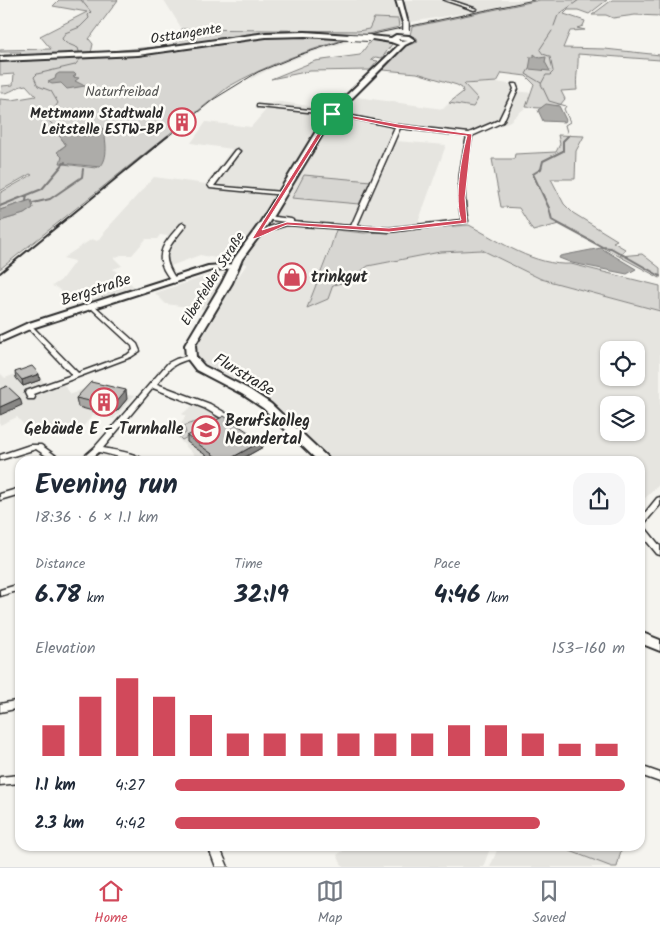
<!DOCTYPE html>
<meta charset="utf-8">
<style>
body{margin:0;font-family:Kalam,sans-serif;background:#f6f6f7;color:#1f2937;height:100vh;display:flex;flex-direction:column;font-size:19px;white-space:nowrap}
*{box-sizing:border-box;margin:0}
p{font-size:16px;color:#747a83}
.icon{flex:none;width:28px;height:28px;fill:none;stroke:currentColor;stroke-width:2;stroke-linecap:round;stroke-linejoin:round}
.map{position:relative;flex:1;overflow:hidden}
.details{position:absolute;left:15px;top:456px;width:630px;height:395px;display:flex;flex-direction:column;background:#fff;border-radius:15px;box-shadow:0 1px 4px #0004}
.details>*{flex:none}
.fabs{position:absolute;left:600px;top:341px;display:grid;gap:10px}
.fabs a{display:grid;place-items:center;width:45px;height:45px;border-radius:10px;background:#fff;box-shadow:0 1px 4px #0004;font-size:25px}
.pin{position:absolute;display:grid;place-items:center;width:42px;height:42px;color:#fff;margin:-21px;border-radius:10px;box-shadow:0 2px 8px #0006}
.round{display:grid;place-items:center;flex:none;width:52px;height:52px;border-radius:15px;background:#f6f6f7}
.headline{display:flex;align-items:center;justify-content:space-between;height:85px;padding:0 20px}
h1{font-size:28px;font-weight:800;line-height:38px}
.stats{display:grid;grid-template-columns:repeat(3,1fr);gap:8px;height:85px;padding:5px 20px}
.stats div{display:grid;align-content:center}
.stats b{font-size:25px;font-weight:800}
.stats small{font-size:14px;font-weight:400}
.stats p{font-size:14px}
.chart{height:140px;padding:10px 20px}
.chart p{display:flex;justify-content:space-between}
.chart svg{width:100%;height:90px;margin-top:5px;stroke:#d1495b;stroke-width:6}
ul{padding:0 20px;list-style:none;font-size:16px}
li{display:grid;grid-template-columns:80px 60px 1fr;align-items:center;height:38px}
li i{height:12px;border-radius:6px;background:#d1495b}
.tab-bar{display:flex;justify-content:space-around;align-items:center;height:70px;border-top:1px solid #e0e1e3;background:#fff;font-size:14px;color:#747a83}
.tab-bar a{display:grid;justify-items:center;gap:2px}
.tab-bar .on{color:#d1495b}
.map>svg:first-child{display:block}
.built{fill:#e6e5e0;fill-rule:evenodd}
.green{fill:#d7d6d2;stroke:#81807e;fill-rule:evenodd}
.water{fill:#adaca9;stroke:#797877}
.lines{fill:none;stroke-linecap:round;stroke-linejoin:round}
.stream-far1{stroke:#797877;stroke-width:1}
.stream{stroke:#797877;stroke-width:2}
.minor-casing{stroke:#2b2b2b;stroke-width:3}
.tertiary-casing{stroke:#2b2b2b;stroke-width:4}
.secondary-casing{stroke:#2b2b2b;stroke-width:4}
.minor{fill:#fdfcf7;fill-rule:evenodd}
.tertiary{fill:#fdfcf7;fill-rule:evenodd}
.secondary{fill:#fdfcf7;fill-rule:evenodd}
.rail-far1{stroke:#2b2b2b;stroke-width:1}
.rail{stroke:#2b2b2b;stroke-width:2}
.tertiary-bridge-casing{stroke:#2b2b2b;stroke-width:8;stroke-linecap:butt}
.secondary-bridge-casing{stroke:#2b2b2b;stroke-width:8;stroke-linecap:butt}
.tertiary-bridge{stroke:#fdfcf7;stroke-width:5.5}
.secondary-bridge{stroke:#fdfcf7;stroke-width:6}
.wall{fill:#a7a6a3;stroke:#2b2b2b}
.shaded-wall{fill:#888785;stroke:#2b2b2b}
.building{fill:#c2c1be;stroke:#2b2b2b}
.route{fill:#d1495b;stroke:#fff;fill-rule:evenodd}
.labels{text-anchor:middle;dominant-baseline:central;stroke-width:5;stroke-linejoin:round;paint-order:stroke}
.far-street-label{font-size:14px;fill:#2b2b2b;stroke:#fdfcf7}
.far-park-label{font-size:14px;fill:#565655;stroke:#fdfcf7}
.far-poi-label{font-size:14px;font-weight:bold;fill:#2b2b2b;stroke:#fdfcf7;text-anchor:end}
.poi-label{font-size:16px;font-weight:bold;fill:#2b2b2b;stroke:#fdfcf7;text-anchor:start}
.street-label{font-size:16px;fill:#2b2b2b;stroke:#fdfcf7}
</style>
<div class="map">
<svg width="660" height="867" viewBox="0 0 660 867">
<rect width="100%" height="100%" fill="#f5f4ef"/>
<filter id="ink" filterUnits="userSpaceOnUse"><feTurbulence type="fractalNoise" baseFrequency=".02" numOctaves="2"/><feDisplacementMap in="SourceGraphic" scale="10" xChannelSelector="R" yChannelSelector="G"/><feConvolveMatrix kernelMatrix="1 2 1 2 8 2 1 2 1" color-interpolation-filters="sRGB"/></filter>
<g filter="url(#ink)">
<!-- built -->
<path class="built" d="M164 0H540L412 27V25L471 12 399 24 398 19 369 29 358 31 182 29Z
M399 27V30L358 39 314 52 276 66 251 79 250 75 297 54 359 36Z
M497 82 514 85 516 91 532 93 526 107 510 121 495 128 478 135 448 134 402 127 396 141 446 145 419 220 422 229 364 233 336 230 307 308 332 285 346 282 368 266 440 252 482 250 541 279 660 311V484L640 503V461H335L287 417 260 395 200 361 195 353 197 345 209 327 217 311 166 304 155 293 210 275 238 277 247 264 200 255 168 267 165 255 176 237 160 235 157 239H146L132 255H121L114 258 122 266 113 269 136 288 79 307 57 288 52 286 61 280 75 261 63 258 92 239 97 241 104 234 103 233 154 177 206 184 232 149 191 143 206 122 251 127 272 103 281 102 344 111 357 97 443 109 449 103 473 107 463 85ZM609 350H636V378H609ZM609 405H636V432H609Z
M32 368 48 387 62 383 71 394 89 387 134 396 114 419 93 415 74 437 33 436 17 417 0 425V373L5 378Z
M193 405 205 409 263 447 238 461H197L196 457 173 433 186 416 182 414Z
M350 846H491L483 867H343L337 855Z
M506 846H557L612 867H490L498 848 505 850Z"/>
<!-- green -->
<path class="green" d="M59 0H118L89 39 93 44 91 53 174 45 172 39 182 29 358 31 369 29 374 18 398 19 399 27 359 36 294 32 250 35 171 49 87 55 88 58 139 56 253 38 289 36 350 38C308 50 266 65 228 87L0 269V221L24 214 33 208 30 200 0 210V193L32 175 30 174 0 191V99L12 100 36 96 26 85C16 86 11 94 1 93L2 86 13 85 14 74 0 75V60L58 58 3 57 4 55H20L21 52H0V50L51 49 40 36 87 12 53 6ZM95 124C111 142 105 148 96 168L63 164 60 149 66 145 54 128Z
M540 0H607L589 14 578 10H568L564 14 585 21 583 26 577 28 585 30 570 31 563 48 605 49 660 55V60L578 54C579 67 575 77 577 90L561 91 565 99 560 105 540 108 526 107 534 84 526 76 502 73 497 82 464 84 478 99 473 107 449 103 463 92 462 88 457 85 417 73 383 70 405 46 418 42 417 38 410 35 412 27Z
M612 0H660V16L635 15 613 18 606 15H592Z
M372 39 385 41 392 44 382 58 375 57 371 60 378 61 370 70 310 71 271 79 315 61 360 55Z
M558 135 584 136 576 151 575 179H551L564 204 573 213 617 240 613 242 625 249 620 256 642 254 660 268V278L559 224 533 231 519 208 501 207 492 159H514L515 154 556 152 560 144Z
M304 175 371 181 359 204 292 198Z
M469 225C501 242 534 266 571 264L660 286V311L541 279 482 250 440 252 368 266 346 282 333 285 328 299 307 308 330 249 336 230 364 233Z
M217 417 220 419 182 440 179 437 186 433 184 426C196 420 205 423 217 417Z
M557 846H622L617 867H612Z"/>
<!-- water -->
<path class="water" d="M534 54 539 58 546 57 545 62 550 71 529 69 531 58 529 57H534Z
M59 73H74L76 75 73 77 79 78 75 81 85 86 67 89 61 83 52 84 48 82 55 79 56 75Z
M546 104 559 106 566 120 565 122 543 121 538 110Z
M83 125 97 124 103 128C106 140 109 158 100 167L60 163 62 157 57 152 66 145 54 128Z
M31 200 33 208 24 214 0 221V210Z
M601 248 636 269 627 274 572 263 559 258 560 256Z"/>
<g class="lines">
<!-- stream-far1 -->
<path class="stream-far1" d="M554 26 558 15 579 0
M540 49 552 31
M540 50 543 54 549 56
M550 57 553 71
M529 69 526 74 541 83
M553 72 550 75H546L541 84 549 101 566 106 564 109 570 122 565 125 567 132
M57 129 47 119 58 103 51 91 38 86 34 77 37 74 75 65 81 58 78 48 66 43 62 39 65 33 80 27 89 18 88 15 91 12 81 0
M566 138 569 135"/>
<!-- stream -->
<path class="stream" d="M568 136 563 141V151L543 161 541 169 533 174 549 208 552 220 602 247 611 248 660 276
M26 201 27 195
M33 203 50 199 82 177 83 169
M0 206 42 189 65 162"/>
<!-- minor casing -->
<g class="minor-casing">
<path id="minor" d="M444 0H450L477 9 474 10Z
M512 84H516L518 89 503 122 472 136C466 164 461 193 468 221L467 222 389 232 287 225 273 229 256 238H252L251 237 269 227 285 222 265 219 264 218 267 216 291 219 293 220V222L351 226 395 127 337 115 259 107H257V105L332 112 398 125 469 133 499 120 514 89ZM400 128 467 136C461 163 455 192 462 220L389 228 357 226Z
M237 149 240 151 214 186 282 192 284 193V195L210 188 208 185 209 184 235 150Z
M183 223 186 225C168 249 158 253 177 281L174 283C170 280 167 275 164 270 154 251 169 238 181 224Z
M93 305 95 306 137 344 140 351 131 357 33 394 35 397 34 399H28L25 393 26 391 72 375 27 327 26 326 27 325H31L78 373 127 355 133 350 132 346 91 308 90 307 91 306Z
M191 355 193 356 194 357 193 358C171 364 171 367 157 384L210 404 236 419 237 421 236 423H230L204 408 153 388 103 448C116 451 135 452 145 461 130 461 114 455 99 452L88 461H79L95 447 168 363 176 359Z
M30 445H41L63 461H54L36 449 0 460V455Z
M20 488V494L0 500V494Z
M660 497V505L643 525 660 546V555L657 554 640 533V519L657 498Z
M20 584V590L0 596V590Z
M20 700V708L0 712V704Z
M640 766 660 773V782L640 775Z
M20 775V783L0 785V777Z
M208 846H219L228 867H216Z"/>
</g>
<!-- tertiary casing -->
<g class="tertiary-casing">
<path id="tertiary" d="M396 0H402L408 24 403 23Z
M235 264 239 266 238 268 212 270 32 328 0 342V336L26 324 208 266Z"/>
</g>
<!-- secondary casing -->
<g class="secondary-casing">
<path id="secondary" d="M305 32 350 35 353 37 350 39 305 36 266 37 138 55 0 61V57L138 51 266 33Z
M396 35 409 36 415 40 405 45 332 118 348 116 352 118 339 121 327 127 268 224 242 259 232 283 195 345 196 357 204 366 250 390 271 404 331 461H318L263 408 242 394 196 370 186 357 185 345 222 283 234 259 260 223 326 115 399 45 391 42 366 38 369 36 391 38ZM398 39 408 40 400 41Z
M640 632 660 640V651L640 643Z"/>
</g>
<!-- minor -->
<use href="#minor" class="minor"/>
<!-- tertiary -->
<use href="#tertiary" class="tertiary"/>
<!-- secondary -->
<use href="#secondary" class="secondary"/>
<!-- rail-far1 -->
<path class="rail-far1" d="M166 138 214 99 258 72 299 55 345 40 534 0"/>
<!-- rail -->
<path class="rail" d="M0 273 168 136"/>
<!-- tertiary-bridge casing -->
<g class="tertiary-bridge-casing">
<path id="tertiary-bridge" d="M406 23V30"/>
</g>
<!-- secondary-bridge casing -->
<g class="secondary-bridge-casing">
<path id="secondary-bridge" d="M350 37 369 38"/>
</g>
<!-- tertiary-bridge -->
<use href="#tertiary-bridge" class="tertiary-bridge"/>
<!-- secondary-bridge -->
<use href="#secondary-bridge" class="secondary-bridge"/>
</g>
<!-- wall -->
<path class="wall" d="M15 372 40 380 23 386 16 378Z
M76 398 127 399 117 411 111 412 102 410 100 413 78 407Z
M187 436 263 447 238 461H214L187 442Z"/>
<!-- shaded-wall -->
<path class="shaded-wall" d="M39 374 40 380 23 386 22 380Z
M126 390 127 399 117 411 111 412 110 403Z
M20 398 22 405 0 415V407Z
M101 401 102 410 100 413 99 403Z
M262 441 263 447 238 461H226Z"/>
<!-- building -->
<path class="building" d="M32 366 39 374 22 380 15 372Z
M91 382 126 390 116 402 110 403 101 401 99 403 76 398Z
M7 386 20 398 0 407V389Z
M224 416 262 441 226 461H222L187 436Z"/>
</g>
<!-- route -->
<path class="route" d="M331 112 398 124 472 134 465 198 467 223 389 232 287 225C278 228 258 239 252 239ZM334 115 398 128 467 136C461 158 454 199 461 220L389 228 287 222 262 230Z"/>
<!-- icons -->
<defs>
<g id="building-ring" transform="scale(1.4375)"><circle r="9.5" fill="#fdfcf7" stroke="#d1495b" stroke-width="1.5"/><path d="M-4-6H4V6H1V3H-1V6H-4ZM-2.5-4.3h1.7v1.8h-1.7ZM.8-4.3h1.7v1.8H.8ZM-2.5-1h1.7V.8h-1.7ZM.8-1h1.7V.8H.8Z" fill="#d1495b"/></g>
<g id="shop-ring" transform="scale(1.4375)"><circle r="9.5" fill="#fdfcf7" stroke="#d1495b" stroke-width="1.5"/><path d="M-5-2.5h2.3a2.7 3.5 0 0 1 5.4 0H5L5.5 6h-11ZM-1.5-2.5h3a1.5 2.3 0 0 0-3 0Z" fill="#d1495b"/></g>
<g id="school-ring" transform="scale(1.4375)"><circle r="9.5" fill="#fdfcf7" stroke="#d1495b" stroke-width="1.5"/><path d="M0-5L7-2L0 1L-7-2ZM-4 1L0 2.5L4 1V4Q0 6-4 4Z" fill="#d1495b"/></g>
</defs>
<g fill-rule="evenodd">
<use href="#building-ring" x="182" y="122"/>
<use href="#shop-ring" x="292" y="277"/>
<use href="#building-ring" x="104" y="402"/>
<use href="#school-ring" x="206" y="430"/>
</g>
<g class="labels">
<!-- far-street labels -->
<g class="far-street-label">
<text transform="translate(186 34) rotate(-9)">Osttangente</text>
<text transform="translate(213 279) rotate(-58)">Elberfelder Straße</text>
</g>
<!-- far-park labels -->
<g class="far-park-label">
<text x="122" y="92">Naturfreibad</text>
</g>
<!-- far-poi labels -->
<g class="far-poi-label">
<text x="163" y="114">Mettmann Stadtwald<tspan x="163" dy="16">Leitstelle ESTW-BP</tspan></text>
</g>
<!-- poi labels -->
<g class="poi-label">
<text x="311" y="277">trinkgut</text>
<text x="225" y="421">Berufskolleg<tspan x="225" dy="18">Neandertal</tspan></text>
<text x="104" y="429" text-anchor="middle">Gebäude E - Turnhalle</text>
</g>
<!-- street labels -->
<g class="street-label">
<text transform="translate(96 290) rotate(-18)">Bergstraße</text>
<text transform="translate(244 375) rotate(31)">Flurstraße</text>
</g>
</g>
</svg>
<div class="fabs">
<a><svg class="icon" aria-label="locate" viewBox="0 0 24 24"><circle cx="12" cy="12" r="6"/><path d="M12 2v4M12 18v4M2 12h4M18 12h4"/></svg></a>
<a><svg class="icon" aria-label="layers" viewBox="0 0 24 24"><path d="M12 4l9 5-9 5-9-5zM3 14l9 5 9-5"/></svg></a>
</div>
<div class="pin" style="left:332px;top:114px;background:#1e9e55"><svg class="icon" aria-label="arrive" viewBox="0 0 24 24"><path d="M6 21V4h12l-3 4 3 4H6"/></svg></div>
<section class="details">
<div class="headline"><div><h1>Evening run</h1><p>18:36 · 6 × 1.1 km</p></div><a class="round"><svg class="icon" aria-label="share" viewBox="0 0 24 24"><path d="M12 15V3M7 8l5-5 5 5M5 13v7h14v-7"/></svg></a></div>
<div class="stats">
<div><p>Distance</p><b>6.78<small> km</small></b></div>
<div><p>Time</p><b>32:19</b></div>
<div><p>Pace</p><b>4:46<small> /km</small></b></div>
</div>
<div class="chart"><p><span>Elevation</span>153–160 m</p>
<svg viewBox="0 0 160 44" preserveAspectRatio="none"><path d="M5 44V29M15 44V15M25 44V6M35 44V15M45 44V24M55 44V33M65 44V33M75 44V33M85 44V33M95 44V33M105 44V33M115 44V29M125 44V29M135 44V33M145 44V38M155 44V38"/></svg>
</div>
<ul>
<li><b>1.1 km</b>4:27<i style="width:100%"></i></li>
<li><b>2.3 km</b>4:42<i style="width:81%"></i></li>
</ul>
</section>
</div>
<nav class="tab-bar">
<a class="on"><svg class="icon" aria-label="home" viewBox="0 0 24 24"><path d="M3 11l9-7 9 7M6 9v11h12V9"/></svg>Home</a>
<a><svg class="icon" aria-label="map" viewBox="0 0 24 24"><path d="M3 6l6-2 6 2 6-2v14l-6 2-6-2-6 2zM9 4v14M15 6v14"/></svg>Map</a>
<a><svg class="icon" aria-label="saved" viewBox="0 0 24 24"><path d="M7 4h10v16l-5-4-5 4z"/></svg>Saved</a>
</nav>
